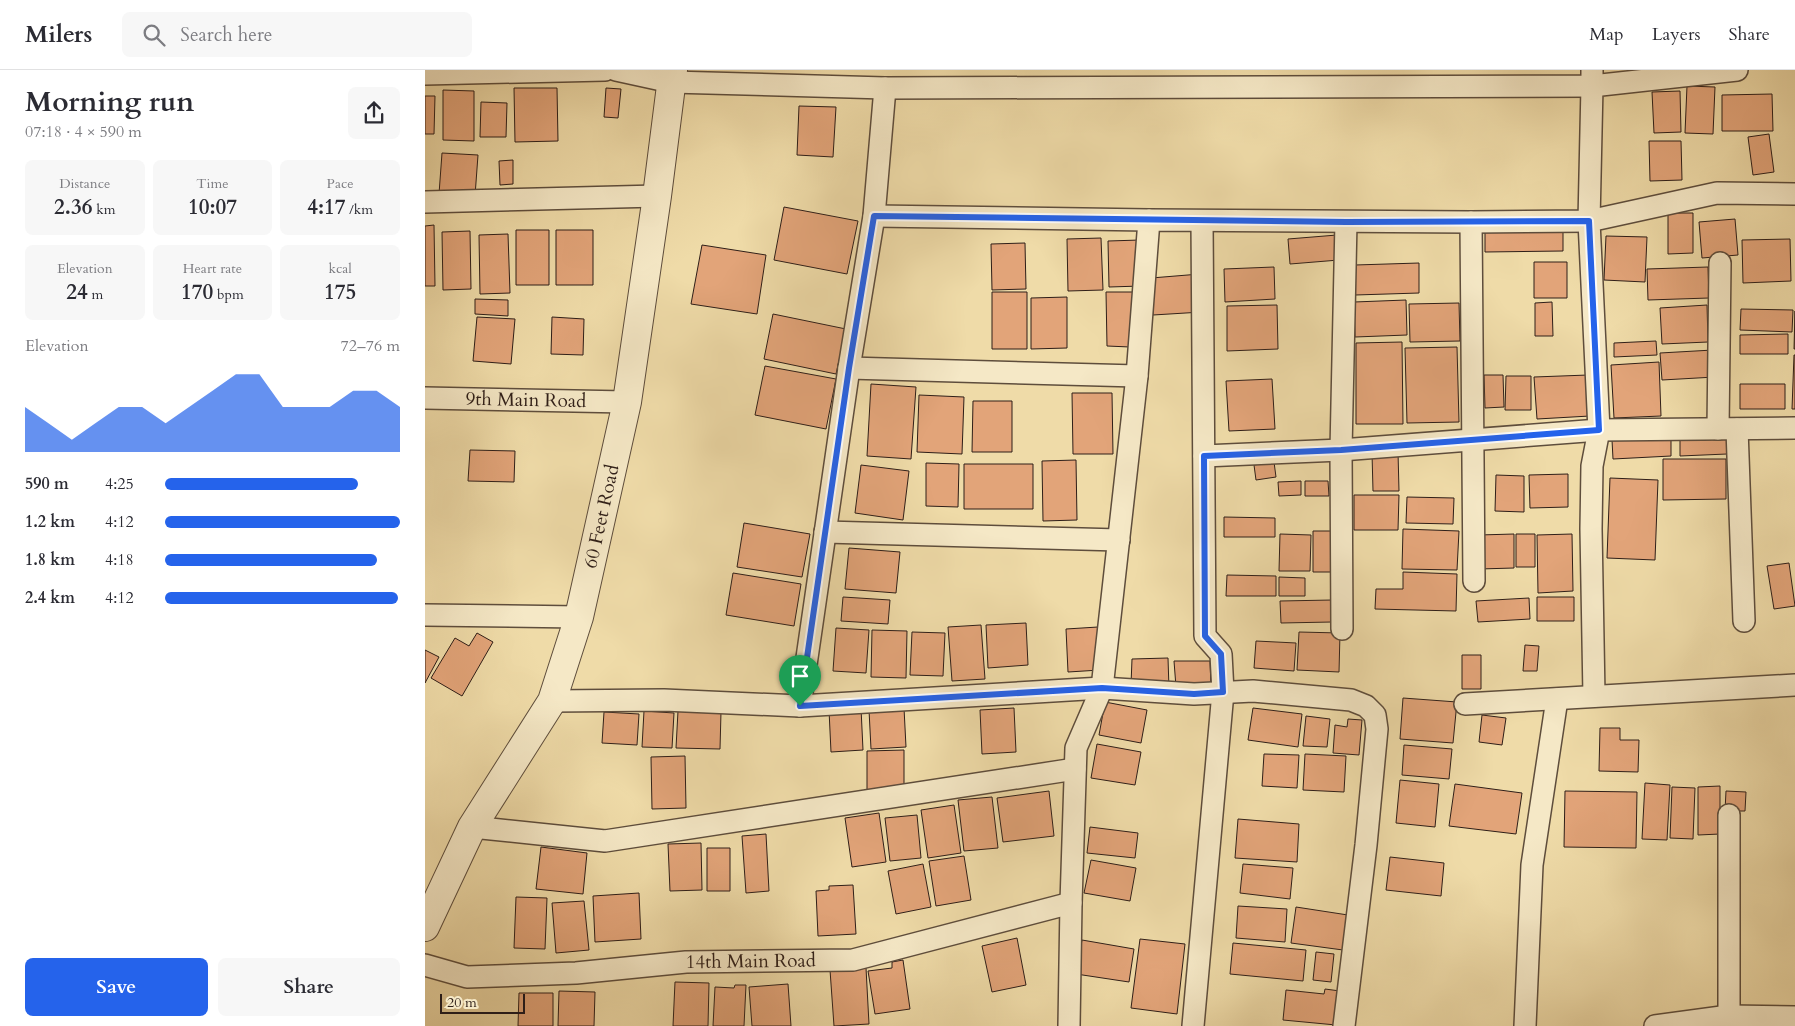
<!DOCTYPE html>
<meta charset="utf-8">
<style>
body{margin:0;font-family:Cardo,serif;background:#f7f7f7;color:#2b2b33;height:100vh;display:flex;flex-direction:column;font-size:19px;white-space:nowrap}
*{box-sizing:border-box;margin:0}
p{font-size:16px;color:#7c7c81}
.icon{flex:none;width:28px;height:28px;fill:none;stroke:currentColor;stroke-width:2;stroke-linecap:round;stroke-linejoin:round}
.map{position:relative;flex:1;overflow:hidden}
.details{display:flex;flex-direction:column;background:#fff;width:425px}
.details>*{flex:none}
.scale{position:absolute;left:15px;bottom:12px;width:85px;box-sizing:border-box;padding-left:5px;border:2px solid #2e1e18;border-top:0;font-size:14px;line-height:18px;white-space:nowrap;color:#2e1e18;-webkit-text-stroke:4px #f5e8c6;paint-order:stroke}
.pin{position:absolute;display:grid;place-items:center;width:42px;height:42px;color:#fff;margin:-51px -21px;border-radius:50% 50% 50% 0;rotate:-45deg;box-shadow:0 0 5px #0007}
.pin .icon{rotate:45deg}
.round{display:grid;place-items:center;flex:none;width:52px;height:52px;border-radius:8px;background:#f7f7f7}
.summary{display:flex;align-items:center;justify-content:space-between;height:85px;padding:0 25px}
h1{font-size:28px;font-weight:800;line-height:38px}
.figures{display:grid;grid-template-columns:repeat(3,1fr);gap:8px;height:85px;padding:5px 25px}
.figures div{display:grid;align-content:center;border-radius:8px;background:#f7f7f7;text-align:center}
.figures b{font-size:21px;font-weight:800}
.figures small{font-size:14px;font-weight:400}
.figures p{font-size:14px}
.chart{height:140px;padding:10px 25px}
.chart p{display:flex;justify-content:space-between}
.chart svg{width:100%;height:90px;margin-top:5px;fill:#2563eb;opacity:.7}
.cta{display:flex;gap:10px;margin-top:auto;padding:10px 25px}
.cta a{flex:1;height:58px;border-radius:8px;background:#2563eb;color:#fff;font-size:20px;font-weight:800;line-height:58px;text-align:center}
.cta a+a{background:#f7f7f7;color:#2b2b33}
ul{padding:0 25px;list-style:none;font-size:16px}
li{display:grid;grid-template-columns:80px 60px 1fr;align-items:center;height:38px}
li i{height:12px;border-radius:6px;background:#2563eb}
header{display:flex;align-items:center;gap:30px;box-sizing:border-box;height:70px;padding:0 25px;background:#fff;border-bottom:1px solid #e1e1e2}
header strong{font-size:24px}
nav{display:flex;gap:28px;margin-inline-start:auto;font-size:18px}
.search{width:350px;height:45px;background:#f7f7f7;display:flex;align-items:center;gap:12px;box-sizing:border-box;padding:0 18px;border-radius:8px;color:#7c7c81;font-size:19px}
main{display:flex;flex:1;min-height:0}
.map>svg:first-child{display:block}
.building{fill:#e2a479;stroke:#2e1e18}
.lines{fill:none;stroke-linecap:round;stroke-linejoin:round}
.minor-casing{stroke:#5e4d3c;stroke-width:24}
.tertiary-casing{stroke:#5e4d3c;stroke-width:30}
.minor{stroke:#f5e8c6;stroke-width:21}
.tertiary{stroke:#f5e8c6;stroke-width:28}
.route-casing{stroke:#fff;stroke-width:10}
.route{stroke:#2563eb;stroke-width:6}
.labels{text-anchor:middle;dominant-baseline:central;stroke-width:5;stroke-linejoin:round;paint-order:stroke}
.street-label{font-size:19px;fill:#2e1e18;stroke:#f5e8c6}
</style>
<header>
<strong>Milers</strong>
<div class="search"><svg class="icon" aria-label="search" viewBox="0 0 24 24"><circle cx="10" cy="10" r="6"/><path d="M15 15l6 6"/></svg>Search here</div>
<nav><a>Map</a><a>Layers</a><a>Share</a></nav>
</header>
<main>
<section class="details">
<div class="summary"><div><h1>Morning run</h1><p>07:18 · 4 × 590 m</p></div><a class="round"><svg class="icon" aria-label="share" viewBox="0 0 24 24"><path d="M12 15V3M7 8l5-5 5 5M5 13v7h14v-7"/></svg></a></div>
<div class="figures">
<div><p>Distance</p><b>2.36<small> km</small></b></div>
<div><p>Time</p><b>10:07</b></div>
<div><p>Pace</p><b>4:17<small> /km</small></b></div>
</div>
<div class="figures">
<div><p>Elevation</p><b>24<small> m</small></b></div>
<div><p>Heart rate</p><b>170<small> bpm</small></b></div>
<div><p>kcal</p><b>175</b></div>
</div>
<div class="chart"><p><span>Elevation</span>72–76 m</p>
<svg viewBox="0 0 160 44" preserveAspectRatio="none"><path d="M0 44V22L10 30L20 38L30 30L40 22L50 22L60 30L70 22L80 14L90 6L100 6L110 22L120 22L130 22L140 14L150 14L160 22V44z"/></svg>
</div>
<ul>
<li><b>590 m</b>4:25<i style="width:82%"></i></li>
<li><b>1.2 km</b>4:12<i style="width:100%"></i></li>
<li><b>1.8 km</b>4:18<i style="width:90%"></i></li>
<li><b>2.4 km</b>4:12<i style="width:99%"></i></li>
</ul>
<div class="cta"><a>Save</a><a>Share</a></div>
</section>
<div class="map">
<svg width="1370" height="956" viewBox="0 0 1370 956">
<rect width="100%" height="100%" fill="#efdba8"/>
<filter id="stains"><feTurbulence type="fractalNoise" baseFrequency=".004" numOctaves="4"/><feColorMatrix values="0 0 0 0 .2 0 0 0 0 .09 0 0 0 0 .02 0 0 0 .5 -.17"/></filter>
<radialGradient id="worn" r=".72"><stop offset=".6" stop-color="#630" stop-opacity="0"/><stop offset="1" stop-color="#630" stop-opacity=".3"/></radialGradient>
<!-- building -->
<path class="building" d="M1262 16 1290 17 1288 64 1260 63Z
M89 18H132L133 71 90 72Z
M181 18 196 19 193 48 179 47Z
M18 20 49 21V71L18 70Z
M1255 21 1256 62 1229 63 1227 22Z
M1347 24 1348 61H1297V25Z
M0 26H10L9 64H0Z
M56 32 82 33 81 67H55Z
M374 36 411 37 408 87 372 85Z
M1344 64 1349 102 1328 105 1323 67Z
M1224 71H1256L1257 110 1225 111Z
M17 83 53 85 50 126 14 124Z
M88 90V114L75 115 74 91Z
M359 137 433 151 422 204 349 190Z
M1243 143H1268V183L1243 184Z
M1310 149 1313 185 1277 188 1274 152Z
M9 155 10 216H0V156Z
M1138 158V181L1060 182V159Z
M91 160H124V215H91Z
M131 160H168V215H131Z
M45 161 46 219 18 220 17 162Z
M83 164 85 223 55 224 54 165Z
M912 165 914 190 865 194 863 169Z
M1181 166 1222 167 1220 212 1179 210Z
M676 168 678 220 643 221 642 169Z
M1365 169 1366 211 1318 213 1317 170Z
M715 170 716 216 684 217 683 171Z
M600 173 601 219 567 220 566 174Z
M277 175 341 185 332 244 266 234Z
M1109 192H1142V228H1109Z
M994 193V223L930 225V195Z
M849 197 850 229 800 232 799 199Z
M1283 197 1284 228 1223 230 1222 199Z
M775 204 777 242 728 245 726 208Z
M567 222H602V279H567Z
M681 222H711L705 277 682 276Z
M642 227V278L606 279V228Z
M50 229 83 230V246L50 244Z
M981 230 982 265 930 267 929 232Z
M1127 232 1128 266H1110V233Z
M1034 233 1035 271 985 272 984 234Z
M852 235 853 279 802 281V236Z
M1282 235 1283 272 1237 274 1235 238Z
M1316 239 1368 240 1367 262 1315 260Z
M1370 241V279H1369Z
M348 244 421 259 411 304 339 289Z
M52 247 90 249 86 294 48 291Z
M127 247 159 249 158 285 126 284Z
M1363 264V284H1315V265Z
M1231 271 1232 285 1189 287V273Z
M977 272 978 354H931V273Z
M1032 277 1034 352 982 353 980 278Z
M1288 280 1290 307 1237 310 1235 283Z
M1369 285H1370V339H1367Z
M1234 292 1236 346 1189 348 1186 295Z
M340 296 411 309 401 359 330 345Z
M1059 305H1078L1079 337 1060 338Z
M1163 305 1165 346 1112 349 1109 307Z
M1081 306H1106V340H1080Z
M847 309 850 359 804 361 801 311Z
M446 314 491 317 486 389 442 386Z
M1315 314H1360V339H1315Z
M647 323H687L688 384H648Z
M494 325 539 327 537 384 492 382Z
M548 331H587V382H547Z
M1302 365V384L1255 386V366Z
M1246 367V386L1188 389 1187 370Z
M45 380 90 381 89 412 43 411Z
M973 382 974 421H948L947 383Z
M1238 389H1301V429L1238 430Z
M651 390 652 450 618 451 617 391Z
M849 392 851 407 831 410 829 395Z
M501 393 534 394 533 437 501 436Z
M539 394H608V439H539Z
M436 395 484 401 478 450 430 443Z
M1143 404V437L1105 438 1104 405Z
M1071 405 1099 406V442L1070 441Z
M1185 408 1233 410 1230 490 1182 488Z
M876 411V425L854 426 853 412Z
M880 411H903L904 426H880Z
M929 425H974L973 460H929Z
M982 427 1029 428 1028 454 981 453Z
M799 447 850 448V467H799Z
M319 453 385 464 377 507 312 497Z
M978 459 1034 461 1032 500 977 499Z
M888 461H910V502H888Z
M855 464 886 465 885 501H854Z
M1089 464V498L1054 499V465Z
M1091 464H1110V497H1091Z
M1147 464 1148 521 1113 523 1112 465Z
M424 478 475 482 471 523 420 519Z
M1364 493 1370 536 1349 539 1342 496Z
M978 502 1032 504 1031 541 950 539 951 519H978Z
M308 503 376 514 369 556 301 545Z
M802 505 851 506V526H801Z
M854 507 880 508V526H854Z
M418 527 465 530 463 554 416 551Z
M1112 527H1149V551H1112Z
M1104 528 1105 549 1053 552 1051 531Z
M907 530V552L856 553 855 531Z
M601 553 603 595 563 598 561 555Z
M556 555 560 609 527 611 523 557Z
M673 557 675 600 643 602 641 559Z
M411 558 444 560 441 603 408 601Z
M447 560 482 561 481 608 446 607Z
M487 562 520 563 518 606 485 605Z
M874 562 915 563 914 602 872 600Z
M52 563 68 572 37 626 6 608 30 568 44 576Z
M831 571 871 573 869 601 829 598Z
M1100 575 1114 576 1112 601H1098Z
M0 580 14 587 0 613Z
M1037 585H1056V619H1037Z
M743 588 744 619 706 615 707 589Z
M749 591H785L786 617H751Z
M978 628 1032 632 1028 673 975 669Z
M680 632 722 640 716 673 674 665Z
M436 638 438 680 406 682 404 640Z
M479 638 481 677 446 679 444 640Z
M589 638 591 682 557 684 555 640Z
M828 638 877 644 873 677 823 670Z
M219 641 249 643 247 678 217 677Z
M253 641 296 642 295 679 251 678Z
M179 642 214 644 212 675 177 673Z
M1057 645 1081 648 1077 675 1054 672Z
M881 646 905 649 902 677 878 676Z
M923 649 937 650 934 685 908 683 910 655 922 657Z
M1175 658H1195V670H1214L1213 702 1174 701Z
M672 674 716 682 710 715 666 708Z
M979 675 1027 679 1024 709 977 705Z
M479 680V721H442V681Z
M839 684 874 685 872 718 837 716Z
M880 684 921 686 919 722 878 720Z
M260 686 261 738 227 739 226 687Z
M975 710 1014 714 1010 757 971 753Z
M1220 713 1245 715 1242 770 1217 769Z
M1030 714 1097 723 1091 764 1024 756Z
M1295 716V764L1273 765V717Z
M1247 717 1270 718 1268 769 1245 768Z
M624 721 629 766 578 772 572 728Z
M1140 721 1212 722 1211 778 1139 777Z
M1301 721 1321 722 1320 741H1300Z
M567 727 573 778 539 781 533 730Z
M529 735 536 783 503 788 496 740Z
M454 743 461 792 427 797 420 748Z
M492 745 496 788 465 791 460 748Z
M813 749 874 754 872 792 810 788Z
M665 757 713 763 710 788 662 783Z
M341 764 344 821 321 823 317 766Z
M276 773 277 820 245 821 243 774Z
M116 777 162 783 158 824 111 819Z
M282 778H305V821H282Z
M539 786 546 830 511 836 504 791Z
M965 787 1019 793 1016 826 961 820Z
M666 790 711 798 705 831 659 823Z
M498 794 506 837 471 844 463 801Z
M818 794 868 798 865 829 815 823Z
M428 815 431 864 393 866 391 821 404 820V816Z
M214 823 216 869 170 872 168 826Z
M91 827 122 828 120 879 89 878Z
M159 831 164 880 131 883 127 833Z
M813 836 862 839 860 872 811 868Z
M871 837 923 845 918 880 866 873Z
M592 868 601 915 567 922 557 876Z
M715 869 760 874 752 944 706 938Z
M657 870 709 879 704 912 651 904Z
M808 873 881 880 878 911 805 904Z
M891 882 909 884 906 912 888 910Z
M478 890 485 939 450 944 443 901 467 898V892Z
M441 898 444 954 409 956 405 900Z
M250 912 284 913 283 956H248Z
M363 914 366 956H327L324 917Z
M310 915H321L319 956H288L290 917 309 918Z
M900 919 915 921 911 955 858 950 861 920 899 924Z
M134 921 170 922 169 956H133Z
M94 923H128V956H93Z"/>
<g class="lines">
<!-- minor casing -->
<g class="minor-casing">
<g id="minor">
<path d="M191 0 246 12 460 18 1167 16V0"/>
<path d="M0 4 180 0"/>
<path d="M0 132 232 126"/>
<path d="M449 146 724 150"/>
<path d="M1046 152 1049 511"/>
<path d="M424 298 712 306"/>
<path id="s1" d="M0 328 202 332"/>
<path d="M1293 359 1295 193"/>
<path d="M1312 359 1319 551"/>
<path d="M779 386 916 380 1174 360 1370 358"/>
<path d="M400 462 694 470"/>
<path d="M0 545 154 547"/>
<path d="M917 559 916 380 921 152"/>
<path d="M1169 626 1166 459 1167 396 1174 360 1164 151 1292 123 1370 124"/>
<path d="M127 631 239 630 375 636 677 618 769 624 828 621 926 630 941 636 950 645 952 659 941 775 919 956"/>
<path d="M1040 634 1370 615"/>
<path d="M375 636 424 298 449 146 460 18"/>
<path d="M1304 745V946"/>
<path d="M47 757 180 771 650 699"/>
<path id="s2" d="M0 895 42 907 151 903 261 892 428 890 646 833"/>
<path d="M644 956 646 833 651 678 677 618 712 306 724 150 1046 152 1164 151 1167 16 1312 0"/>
<path d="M768 956 798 622 796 584 780 566 777 151"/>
<path d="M1100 956 1107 795 1132 629"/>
<path d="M1230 956 1304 946 1370 947"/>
</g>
</g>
<!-- tertiary casing -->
<g class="tertiary-casing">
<g id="tertiary">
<path id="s3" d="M0 857 47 757 127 631 154 547 202 332 232 126 248 0"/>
</g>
</g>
<!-- minor -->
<use href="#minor" class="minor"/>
<!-- tertiary -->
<use href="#tertiary" class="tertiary"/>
</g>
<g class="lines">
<!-- route casing -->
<g class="route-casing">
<path id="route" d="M449 146 921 152 1164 151 1174 360 916 380 779 386 780 566 796 584 798 622 769 624 677 618 375 636 424 298Z"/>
</g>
<!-- route -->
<use href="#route" class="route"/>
</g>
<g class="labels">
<!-- street labels -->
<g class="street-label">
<text stroke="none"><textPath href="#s1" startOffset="101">9th Main Road</textPath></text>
<text stroke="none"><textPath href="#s3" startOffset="451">60 Feet Road</textPath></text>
<text stroke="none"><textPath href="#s2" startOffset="328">14th Main Road</textPath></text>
</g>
</g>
<rect width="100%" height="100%" filter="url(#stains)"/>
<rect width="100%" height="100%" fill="url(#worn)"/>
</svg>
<div class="scale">20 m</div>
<div class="pin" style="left:375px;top:636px;background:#1e9e55"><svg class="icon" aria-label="arrive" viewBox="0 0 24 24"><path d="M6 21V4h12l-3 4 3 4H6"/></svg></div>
</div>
</main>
